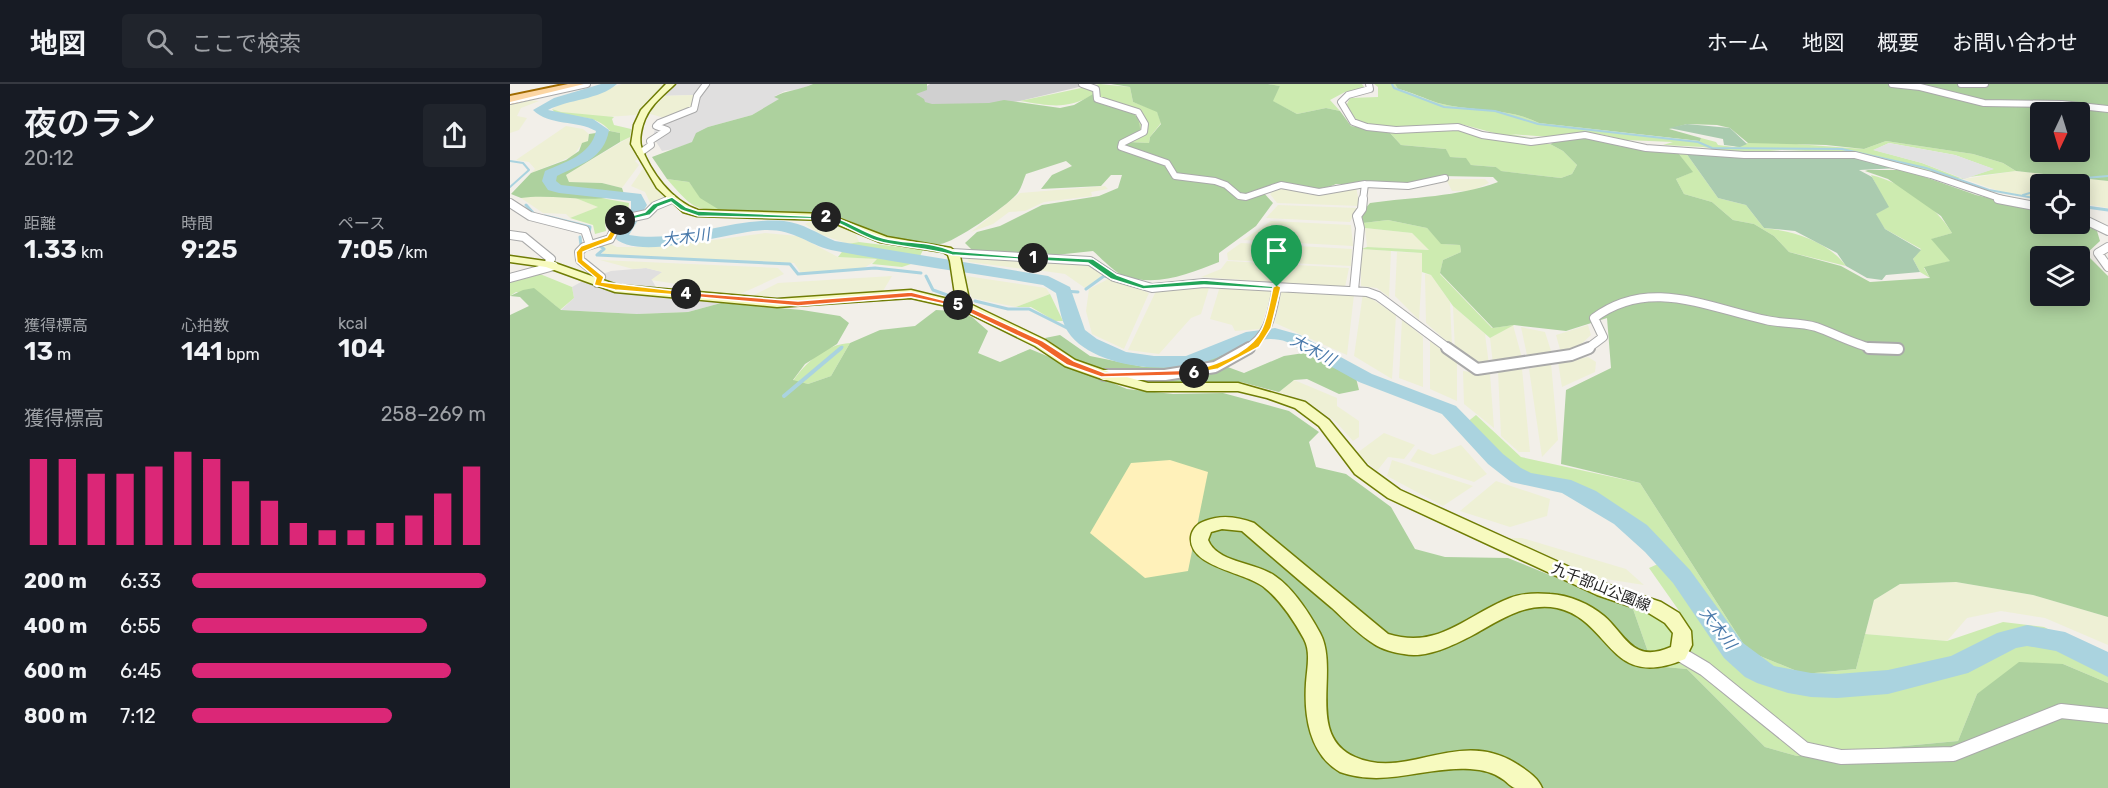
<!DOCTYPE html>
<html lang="ja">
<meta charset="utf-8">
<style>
body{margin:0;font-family:Rubik,"Noto Sans JP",sans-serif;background:#20242c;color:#f1f3f6;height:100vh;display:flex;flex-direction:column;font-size:22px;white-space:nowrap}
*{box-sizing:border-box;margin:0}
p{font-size:20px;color:#9ea1a6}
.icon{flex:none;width:33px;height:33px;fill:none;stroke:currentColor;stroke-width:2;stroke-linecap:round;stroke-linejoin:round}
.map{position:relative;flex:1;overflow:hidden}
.sheet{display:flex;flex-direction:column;background:#171b24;width:510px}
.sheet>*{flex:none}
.needle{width:39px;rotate:184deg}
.buttons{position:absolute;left:1520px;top:18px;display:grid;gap:12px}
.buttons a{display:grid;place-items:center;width:60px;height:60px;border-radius:6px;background:#171b24;box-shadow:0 3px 15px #0003;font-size:30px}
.pin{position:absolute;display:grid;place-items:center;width:51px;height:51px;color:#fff;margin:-62px -26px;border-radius:50% 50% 50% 0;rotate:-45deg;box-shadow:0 0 6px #0007}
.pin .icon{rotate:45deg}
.km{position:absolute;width:30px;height:30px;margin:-15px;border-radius:50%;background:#222;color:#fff;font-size:16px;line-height:30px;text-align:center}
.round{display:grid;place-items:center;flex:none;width:63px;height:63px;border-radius:6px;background:#20242c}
.overview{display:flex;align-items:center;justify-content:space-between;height:102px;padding:0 24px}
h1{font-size:33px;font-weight:600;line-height:45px}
.figures{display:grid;grid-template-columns:repeat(3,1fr);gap:9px;height:102px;padding:6px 24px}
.figures div{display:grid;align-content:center}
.figures b{font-size:26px;font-weight:600}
.figures small{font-size:16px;font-weight:400}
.figures p{font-size:16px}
.chart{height:168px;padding:12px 24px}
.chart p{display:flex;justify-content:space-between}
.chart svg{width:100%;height:108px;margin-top:6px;stroke:#db2777;stroke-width:6}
ul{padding:0 24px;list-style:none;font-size:20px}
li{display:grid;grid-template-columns:96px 72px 1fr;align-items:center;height:45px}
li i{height:15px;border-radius:8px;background:#db2777}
header{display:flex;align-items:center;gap:36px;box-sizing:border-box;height:84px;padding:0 30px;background:#171b24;border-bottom:2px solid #363941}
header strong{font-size:28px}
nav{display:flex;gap:33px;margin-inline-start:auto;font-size:21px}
.search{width:420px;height:54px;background:#20242c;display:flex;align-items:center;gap:15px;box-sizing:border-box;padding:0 21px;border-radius:6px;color:#9ea1a6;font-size:22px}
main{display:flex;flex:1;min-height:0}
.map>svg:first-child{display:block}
.residential{fill:#e0dfdf}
.religious{fill:#d0d0d0}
.farmland{fill:#eef0d5}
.grass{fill:#cdebb0;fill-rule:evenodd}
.forest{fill:#add19e;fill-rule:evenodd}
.sand{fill:#fff1ba}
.cemetery{fill:#aacbaf}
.parking{fill:#e2e2e2}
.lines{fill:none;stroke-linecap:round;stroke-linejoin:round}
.stream-far2{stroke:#aad3df;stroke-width:2}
.stream-far1{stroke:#aad3df;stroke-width:3}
.stream{stroke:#aad3df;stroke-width:4}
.river{fill:#aad3df;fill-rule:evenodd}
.street-far3-casing{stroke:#a9a9a9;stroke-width:8}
.street-far2-casing{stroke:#a9a9a9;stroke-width:10}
.street-far1-casing{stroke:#a9a9a9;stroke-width:14}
.street-casing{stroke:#a9a9a9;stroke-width:16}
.secondary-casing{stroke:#707d05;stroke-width:3}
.primary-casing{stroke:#a06b00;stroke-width:4}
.street-far3{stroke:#fff;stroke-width:6}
.street-far2{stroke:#fff;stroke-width:8}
.street-far1{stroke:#fff;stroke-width:10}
.street{stroke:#fff;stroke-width:14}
.secondary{fill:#f7fabf;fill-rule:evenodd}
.primary{fill:#fcd6a4;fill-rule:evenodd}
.split-1{fill:#22a559;stroke:#fff;stroke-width:1.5}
.split-2{fill:#22a559;stroke:#fff;stroke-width:1.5}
.split-3{fill:#22a559;stroke:#fff;stroke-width:1.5}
.split-4{fill:#f5b400;stroke:#fff;stroke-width:1.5}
.split-5{fill:#f0652b;stroke:#fff;stroke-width:1.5}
.split-6{fill:#f0652b;stroke:#fff;stroke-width:1.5}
.split-7{fill:#f5b400;stroke:#fff;stroke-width:1.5}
.labels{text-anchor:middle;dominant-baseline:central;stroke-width:5;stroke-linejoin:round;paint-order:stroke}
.street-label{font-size:15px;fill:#222;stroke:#fff}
.water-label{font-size:16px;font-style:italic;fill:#4a7aab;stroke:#fff}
</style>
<header>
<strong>地図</strong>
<div class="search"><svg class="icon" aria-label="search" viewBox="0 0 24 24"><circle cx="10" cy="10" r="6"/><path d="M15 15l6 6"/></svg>ここで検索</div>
<nav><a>ホーム</a><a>地図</a><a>概要</a><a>お問い合わせ</a></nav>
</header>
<main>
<section class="sheet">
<div class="overview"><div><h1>夜のラン</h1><p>20:12</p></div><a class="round"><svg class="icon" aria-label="share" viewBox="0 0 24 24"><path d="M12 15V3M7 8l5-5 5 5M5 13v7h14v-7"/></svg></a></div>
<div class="figures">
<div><p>距離</p><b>1.33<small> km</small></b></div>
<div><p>時間</p><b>9:25</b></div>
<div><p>ペース</p><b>7:05<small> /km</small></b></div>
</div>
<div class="figures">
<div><p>獲得標高</p><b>13<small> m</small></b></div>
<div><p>心拍数</p><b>141<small> bpm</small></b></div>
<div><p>kcal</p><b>104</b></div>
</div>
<div class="chart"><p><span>獲得標高</span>258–269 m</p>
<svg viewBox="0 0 160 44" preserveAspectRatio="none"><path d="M5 44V9M15 44V9M25 44V15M35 44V15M45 44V12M55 44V6M65 44V9M75 44V18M85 44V26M95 44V35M105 44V38M115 44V38M125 44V35M135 44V32M145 44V23M155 44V12"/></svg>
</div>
<ul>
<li><b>200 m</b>6:33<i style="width:100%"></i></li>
<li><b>400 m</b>6:55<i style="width:80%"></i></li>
<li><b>600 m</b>6:45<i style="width:88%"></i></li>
<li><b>800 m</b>7:12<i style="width:68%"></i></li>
</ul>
</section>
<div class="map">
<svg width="1598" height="704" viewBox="0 0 1598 704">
<rect width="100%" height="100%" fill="#f2efe9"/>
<!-- residential -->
<path class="residential" d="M165 0H303L287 6 275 7 265 12 270 15 242 31 198 43 183 58 164 65 152 67 143 53 145 45 182 23 185 11 150 12Z
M136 184 153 188 142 196 147 205 193 209 211 219 178 228 127 230 51 226 64 214 62 203 71 198 101 187Z"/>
<!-- religious -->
<path class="religious" d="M420 0H568L573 2 510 17 468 23 414 21 405 10Z"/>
<!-- farmland -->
<path class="farmland" d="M112 0H158L138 16 126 31 96 33 50 28 42 25 54 18Z
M185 11 182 23 158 35 137 29 150 12Z
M19 16 29 17 11 24 7 32 17 34 9 46 0 49V19Z
M56 42 73 45 79 50 78 57 71 61 63 72 21 89 25 85 19 78 6 76Z
M120 53V60L129 74 125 77 129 81 112 104 92 99 59 98 56 91Z
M134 83 156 115 141 121 135 108 121 102Z
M1506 87 1598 97V124L1569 119V100H1530V114H1524L1492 108 1454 95Z
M936 95H975L979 99 961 107H942Z
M595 102 598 105 581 108 582 112 534 118 515 127 499 128 483 140 461 148 510 109Z
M846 103 850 122 767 119 760 110 767 105H781L801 111H813L827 105Z
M25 112 63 113 89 123 60 134 56 130 33 129 11 114Z
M768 121 847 124 840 138 756 134Z
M307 135 345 148 349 158 338 160 310 150 295 140Z
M761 137 841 141 843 162 733 156Z
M855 144 902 149 920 166 857 163Z
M255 149 288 152 328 173 368 175 354 184 291 189 284 179 92 170 95 164 92 162 98 159 107 163H151Z
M731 159 842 165 841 182 718 176 717 169Z
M851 165 881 167 879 213 867 204 851 202Z
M887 168 913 169 909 236 885 212Z
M456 172 518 177 513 185 459 178Z
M90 176 268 184 274 190 228 211 193 209 186 203 141 196 152 188 136 184 123 185Z
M528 176 580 180 592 192 575 204 555 190 520 185Z
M717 177 839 184 835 203 691 193 711 185Z
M915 190 921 191 940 218 942 262 916 239Z
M382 192 373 207 312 214 242 212 268 199Z
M456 192 536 204 540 210 506 223 462 214 455 199Z
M600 194 639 209 614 265 582 250 576 227 579 205Z
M693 202 699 204 691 230 681 234 649 270 618 266 646 207Z
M710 202 763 205 750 245 725 247 722 241 700 235Z
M772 205 844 211 837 271 765 239Z
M853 209 886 231 882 295 844 272Z
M943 222 975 250 979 281 964 282 945 267Z
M892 235 913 253V303L889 294Z
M1003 241 1012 274 983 280 980 254Z
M1078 241 1081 251 1066 265 1051 269 1046 251Z
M1011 243 1035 248 1042 270 1018 276Z
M920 257 947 277V317L920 305Z
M1078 273 1086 278 1085 288 1052 303 1048 278Z
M1041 279 1048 356 1032 373 1019 285Z
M1012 285 1020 368H1009L991 352 988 287Z
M953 287 980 290 984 344 954 320Z
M784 296 827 314V322L849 337V353L843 357 826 338 796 317 769 308Z
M874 349 905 361 894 375 878 373 867 387 847 369Z
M951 361 977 390 964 398 900 377 908 365 923 371Z
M882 376 963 402 933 422 877 392Z
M986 397 1040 415 1037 432 1000 443 950 427Z
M992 454H1012L1116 485 1134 501 1089 494Z
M1446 498 1523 511 1598 533V561L1535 534 1491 527 1457 534 1437 557 1355 550 1364 516 1390 500Z"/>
<!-- grass -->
<path class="grass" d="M590 0 620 3 623 18 647 27 651 39 640 53 639 59 619 58 611 24 594 23 584 15 585 10C555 26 543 22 510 17Z
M758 0H852L856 5 835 8 820 16 830 27 816 24 787 30 762 17 770 2Z
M864 0H885L888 5C902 9 915 15 928 19 962 28 997 23 1029 39L1177 56 1190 57 1191 54 1206 58 1208 61 1224 63 1238 59H1272L1354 65 1376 57 1463 70 1493 79 1506 87 1443 95 1345 69 1272 66 1260 67 1262 69H1227L1193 63 1153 61 1163 58 1115 56 1090 50 1061 49 1039 53 1000 50 1024 54 995 52 951 40 887 44 859 42 848 38 836 22 840 14 868 13V3ZM1379 59 1445 71 1483 85 1453 95 1412 79 1364 66Z
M42 25 51 28 104 33 102 35 104 41 121 45 120 53 110 58V49L100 47C86 30 66 34 46 30Z
M944 44 962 51 1012 60H1040L1053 67 1067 81 1062 90 1051 94 990 87 986 83 961 81 955 74 939 73 936 65 891 61 880 49Z
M1176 69 1208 114 1236 121 1254 144C1283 147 1318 157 1336 182L1279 168 1264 152 1244 140 1223 136 1202 118 1174 110 1166 95 1182 88 1169 70Z
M1361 91C1392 98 1426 122 1442 149L1422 155 1441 177 1414 184 1420 194 1410 188 1403 175 1411 165 1375 145 1365 130 1378 123Z
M157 95 179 98C193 117 204 124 227 127 185 127 184 126 157 95Z
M80 112 119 119 118 126 95 139 96 147 85 150 83 141 60 134 88 123 63 113Z
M878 136 917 144 932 160 950 161 951 168 933 176 930 190 982 244 1004 241 980 254 943 222 921 191 912 188V169L851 165 857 163 919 166 902 149 855 144 853 139Z
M349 158 413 166 407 178 392 183 362 180 367 175 328 173 338 160Z
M30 190 62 203 64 214 50 226C37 212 25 211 6 208L0 212V197Z
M540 210 553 237H545L521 223H506Z
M340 259 321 292 298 300 283 297C296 278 316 260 340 259Z
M966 331 1011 373 1130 399 1238 567 1294 590 1346 585 1355 550 1437 557 1493 538 1534 543 1598 576V599L1553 580 1467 610 1448 657 1287 672 1255 663 1177 585 1143 582 1123 525 1172 531 1139 484 1159 475 1106 422 1068 402 1006 386 956 339Z"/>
<!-- forest -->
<path class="forest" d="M303 0H417V6L406 10 414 15 415 18 422 20 479 19 494 16 550 24 564 21 585 9 584 15C599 30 632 17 630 48L619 58 639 59 640 53 651 40 647 28 623 18 620 3 601 0H758L770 2 763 17 787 30 816 24 830 27 841 42 880 49 891 61 936 65 940 73 956 74 961 81 986 83 991 87 1051 94 1062 90 1067 81 1053 67 1040 60 1053 55H1090L1109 62 1169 70 1183 88 1166 95 1174 110 1202 118 1223 136 1244 140 1264 152 1279 168 1331 182 1360 198 1420 194 1414 183 1440 177 1421 155 1442 149 1431 132 1378 95 1355 87 1358 86H1395L1466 111 1530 126V140H1569V137L1587 147 1590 157 1576 170 1598 192V533L1523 511 1446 498 1390 500 1364 516 1346 585 1294 590 1238 567 1130 399 1051 380 1056 306 1101 284 1097 234 1056 247 1004 241 983 244 930 189 933 176 951 168 950 161 931 160 917 144 878 136 853 139 848 133 860 119C903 113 948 113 988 98L983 93 931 92 895 101 826 100C800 113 777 90 753 108L763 119 746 142 709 169V178C678 190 646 204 612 191 602 186 591 174 583 167L536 172 463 167 455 159 467 148 490 142 532 121 589 112 608 104 612 91H601L591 102 531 105 542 91 562 82 556 77 516 90C513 97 511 106 506 111 495 123 444 159 430 160 417 162 398 158 385 156 364 151 346 137 325 132L208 125 190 114 179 98 157 95 142 73 182 58 186 49 198 43 242 31 269 15 264 13C276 6 290 6 303 0ZM1530 172H1569V212H1530Z
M885 0H1598V97L1506 87 1493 79 1463 70 1376 57 1354 65 1316 61 1238 59 1220 44 1207 41 1177 40 1159 45 1191 54 1190 57 1029 39C997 23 962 28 928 19 915 15 902 8 888 5ZM1530 28H1569V68H1530Z
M100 47 110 49V58L56 91 59 98 92 99 112 104 114 110C85 121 44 109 11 114L1 110 21 89 56 76 69 67 72 59 78 57 79 50Z
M24 204 51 226 127 230 178 228 211 219 292 226 330 232 339 239 327 260 295 280 283 296 298 300 321 292 340 259 370 246 405 242 426 226 445 227 462 233 478 247 468 269 490 278 520 265 617 305 663 310 713 309 779 327 809 348 799 358 806 383 836 390 881 423 905 465 935 473 998 474 1123 525 1143 582 1177 585 1255 663 1287 672 1448 657 1467 610 1509 578 1553 580 1598 599V704H0V231L19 222 10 213 0 212 13 206Z
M550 251 580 272 634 283H676L723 267 715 282 734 289 774 272 794 269 846 294 849 306 829 310 797 295 784 296 769 308 731 298 666 300 610 292 564 275 535 254Z"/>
<!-- sand -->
<path class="sand" d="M660 376 698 388 678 487 635 494 580 449 621 379Z"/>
<!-- cemetery -->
<path class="cemetery" d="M1177 40 1220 44 1237 60 1230 63 1214 61 1213 55 1159 44Z
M1176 69 1327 70 1390 84 1349 86 1362 93 1379 123 1366 130 1375 145 1411 166 1403 175 1410 188 1376 191 1372 196 1357 194 1336 182 1327 169 1285 147 1254 144 1236 121 1208 114Z"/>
<!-- parking -->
<path class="parking" d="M1379 59 1445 71 1484 85 1454 95 1412 79 1363 66Z"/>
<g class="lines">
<!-- stream-far2 -->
<path class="stream-far2" d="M882 0 884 4 934 23 985 27 1028 40 1188 58 1202 64 1332 65 1416 84 1479 106 1530 115
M0 77 13 79 19 86 0 103
M1543 100 1541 97 1598 92
M1513 111 1530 106"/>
<!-- stream-far1 -->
<path class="stream-far1" d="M16 121 25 131
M1569 122 1598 126
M35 132 80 143 79 149
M70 153 71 161
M90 162 94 165 87 171 280 180 288 190 365 184 411 189
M416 192 423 206 440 212
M576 205 594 192 599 193
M554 207 568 208
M465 217 498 225H519L567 249
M330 265 332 263"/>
<!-- stream -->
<path class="stream" d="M274 312 331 264"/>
<!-- river -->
<path class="river" d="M91 0H107C89 16 59 15 38 26L83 35 99 46C94 75 71 80 47 92L46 97 51 101 131 110 137 121 119 151C171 160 221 133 274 137 293 139 308 150 325 157L538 192 560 203 575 246 587 255 616 268 644 272H676L736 248 765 244 790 251 862 290 946 322 993 370 1011 384 1021 389 1061 396 1086 407 1137 441 1180 486 1233 559 1264 582 1301 589 1327 590 1378 586 1441 572 1487 549 1517 541 1555 548 1598 568V593L1546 567 1517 562 1506 564 1458 589 1378 610 1327 614 1301 613 1278 609 1247 599 1235 593 1214 574 1163 499 1135 468 1104 440 1052 409 1001 398 978 380 932 330 849 298 777 258C747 247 723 270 695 278 658 290 588 284 561 252 551 240 550 224 546 209L533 201C463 189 391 180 321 166 297 160 285 146 257 146 223 146 124 181 102 151L121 125V117L49 109 38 106 32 97 35 87C55 78 81 71 86 47 67 36 39 42 23 26L44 14Z"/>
<!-- street-far3 casing -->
<g class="street-far3-casing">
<path id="street-far3" d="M572 0 586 5 587 15 628 28 635 40 634 48 612 59 611 63 657 79 665 92 705 97 716 101 729 112 736 113 771 101 809 108 855 100
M859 0 860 5 838 11 831 18 843 38 857 43 886 46 948 43 972 51 1021 58 1075 51 1136 64 1234 71H1345L1421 91 1495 116
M1382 0 1410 3 1474 19 1552 20 1598 25
M1451 0H1475
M0 17 77 0
M130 69 141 61 140 57 157 46 146 42 149 39 184 25 187 12 196 0
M159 116 162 115
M853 116 855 100 898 102 935 94"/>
</g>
<!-- street-far2 casing -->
<g class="street-far2-casing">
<path id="street-far2" d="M1488 115 1530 123
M0 119 20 132 75 146 80 161
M1569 133 1598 147
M0 151 14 153 41 175 38 180
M1598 163 1588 169 1598 183
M442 169 580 177 604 193 642 204 694 199 857 208 868 212 939 265
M0 194 44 182
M87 199 91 193 70 176 69 168 74 163 100 155 109 136 137 130 145 122 162 115
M844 206 850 144 847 132 852 125 853 115
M736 265C760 252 762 228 767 203
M1077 265 1093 253 1084 234C1139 193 1196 223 1256 236 1272 240 1290 238 1306 243 1326 250 1345 261 1366 265"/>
</g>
<!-- street-far1 casing -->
<g class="street-far1-casing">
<path id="street-far1" d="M937 264 967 285 1061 271 1079 264
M1359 264 1388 265
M594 291H655L705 283 739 264"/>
</g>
<!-- street casing -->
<g class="street-casing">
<path id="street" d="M1168 569 1195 585 1294 665 1331 673 1443 670 1551 627 1598 632"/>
</g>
<!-- secondary casing -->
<g class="secondary-casing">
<path id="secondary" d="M156 0H165C154 11 142 19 135 35 132 42 129 54 131 62 140 88 162 117 188 126L317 130 377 153 441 164 450 172 460 220 535 256 565 276 599 288 638 299H728L795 318 819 336 857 382 890 406 1099 501 1151 518 1169 529 1181 547 1182 561 1175 575C1098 608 1102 536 1047 524 1015 518 990 536 963 551 944 561 916 575 894 570 885 569 871 565 864 560 849 551 835 536 822 524 792 499 762 473 732 447L712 445 701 448 698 456C707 479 746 478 765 492 784 505 799 529 810 549 830 586 795 651 845 673 899 697 950 641 1010 682 1019 688 1028 694 1032 704 1024 704 1012 704 1005 704 1001 703 997 698 994 696 983 688 973 686 960 685 915 682 876 704 830 688 799 670 794 631 796 599 797 584 801 568 794 555 784 537 771 517 755 504 738 488 678 484 681 453 682 445 688 439 695 437 712 430 728 433 744 439L878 550C929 566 956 531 1000 514 1012 509 1027 509 1040 510 1059 511 1080 520 1094 532 1116 551 1122 580 1161 563L1163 549 1155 539 1137 528 1087 511 878 414 845 390 809 342 785 324 757 314 728 307H637L589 294 555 282 525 262 450 225 401 214 267 223 105 208 36 183 0 178V172L42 178 107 201 267 215 401 206 446 217 440 177 438 171 433 168 370 158 317 136 187 132 173 128 147 104 121 60 124 41 131 26Z"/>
</g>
<!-- primary casing -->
<g class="primary-casing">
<path id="primary" d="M58 0H74L0 18V12Z"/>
</g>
<!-- street-far3 -->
<use href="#street-far3" class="street-far3"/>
<!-- street-far2 -->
<use href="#street-far2" class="street-far2"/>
<!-- street-far1 -->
<use href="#street-far1" class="street-far1"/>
<!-- street -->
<use href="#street" class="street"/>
<!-- secondary -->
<use href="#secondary" class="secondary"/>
<!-- primary -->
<use href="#primary" class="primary"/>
</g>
<!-- split-1 -->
<path class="split-1" d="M523 172 583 175 607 191 634 201 694 196 771 203 767 205 694 201 633 205 601 195 578 179 521 176Z"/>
<!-- split-2 -->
<path class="split-2" d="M316 131C337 135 353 149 373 154 396 160 421 157 443 167L527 174 523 176 442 171C417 163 391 164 367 157 348 151 333 139 314 134Z"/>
<!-- split-3 -->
<path class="split-3" d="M162 113 176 123 188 127 320 133 316 135 188 132 171 126 161 118 148 123 140 131 110 138 107 136 135 128 143 120Z"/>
<!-- split-4 -->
<path class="split-4" d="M108 134 114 136 102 156 73 168V176L94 193 92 198 176 208 179 212 105 206 84 201 86 194 67 178 66 168 71 162 97 153Z"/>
<!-- split-5 -->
<path class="split-5" d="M173 208 288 217 401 208 452 221 448 223 401 213 288 222 176 212Z"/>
<!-- split-6 -->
<path class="split-6" d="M448 218 533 257 564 277 595 289 684 286 688 289 684 291 591 293 557 281 527 261 445 222Z"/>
<!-- split-7 -->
<path class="split-7" d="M767 201 771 203 761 244 749 263 708 285 681 290V287C705 281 741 269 752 245 758 232 760 216 763 203Z"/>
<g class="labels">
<!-- street labels -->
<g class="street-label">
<text transform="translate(1091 503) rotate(22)">九千部山公園線</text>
</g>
<!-- water labels -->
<g class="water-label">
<text transform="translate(176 153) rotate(-7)">大木川</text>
<text transform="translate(803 266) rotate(28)">大木川</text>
<text transform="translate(1208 544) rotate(52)">大木川</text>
</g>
</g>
</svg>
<div class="buttons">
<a><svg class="needle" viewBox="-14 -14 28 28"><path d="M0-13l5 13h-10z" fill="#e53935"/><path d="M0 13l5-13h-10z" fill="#9ea1a6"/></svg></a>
<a><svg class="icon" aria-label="locate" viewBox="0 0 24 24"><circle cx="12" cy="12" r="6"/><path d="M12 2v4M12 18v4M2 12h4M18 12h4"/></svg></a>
<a><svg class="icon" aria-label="layers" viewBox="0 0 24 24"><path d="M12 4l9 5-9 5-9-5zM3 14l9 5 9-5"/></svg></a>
</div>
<div class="pin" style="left:767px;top:203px;background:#1e9e55"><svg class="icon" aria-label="arrive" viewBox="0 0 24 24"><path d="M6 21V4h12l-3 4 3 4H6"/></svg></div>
<b class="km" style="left:523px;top:174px">1</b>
<b class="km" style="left:316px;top:133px">2</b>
<b class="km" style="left:110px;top:136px">3</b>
<b class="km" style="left:176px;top:210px">4</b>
<b class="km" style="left:448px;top:221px">5</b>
<b class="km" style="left:684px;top:289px">6</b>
</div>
</main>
